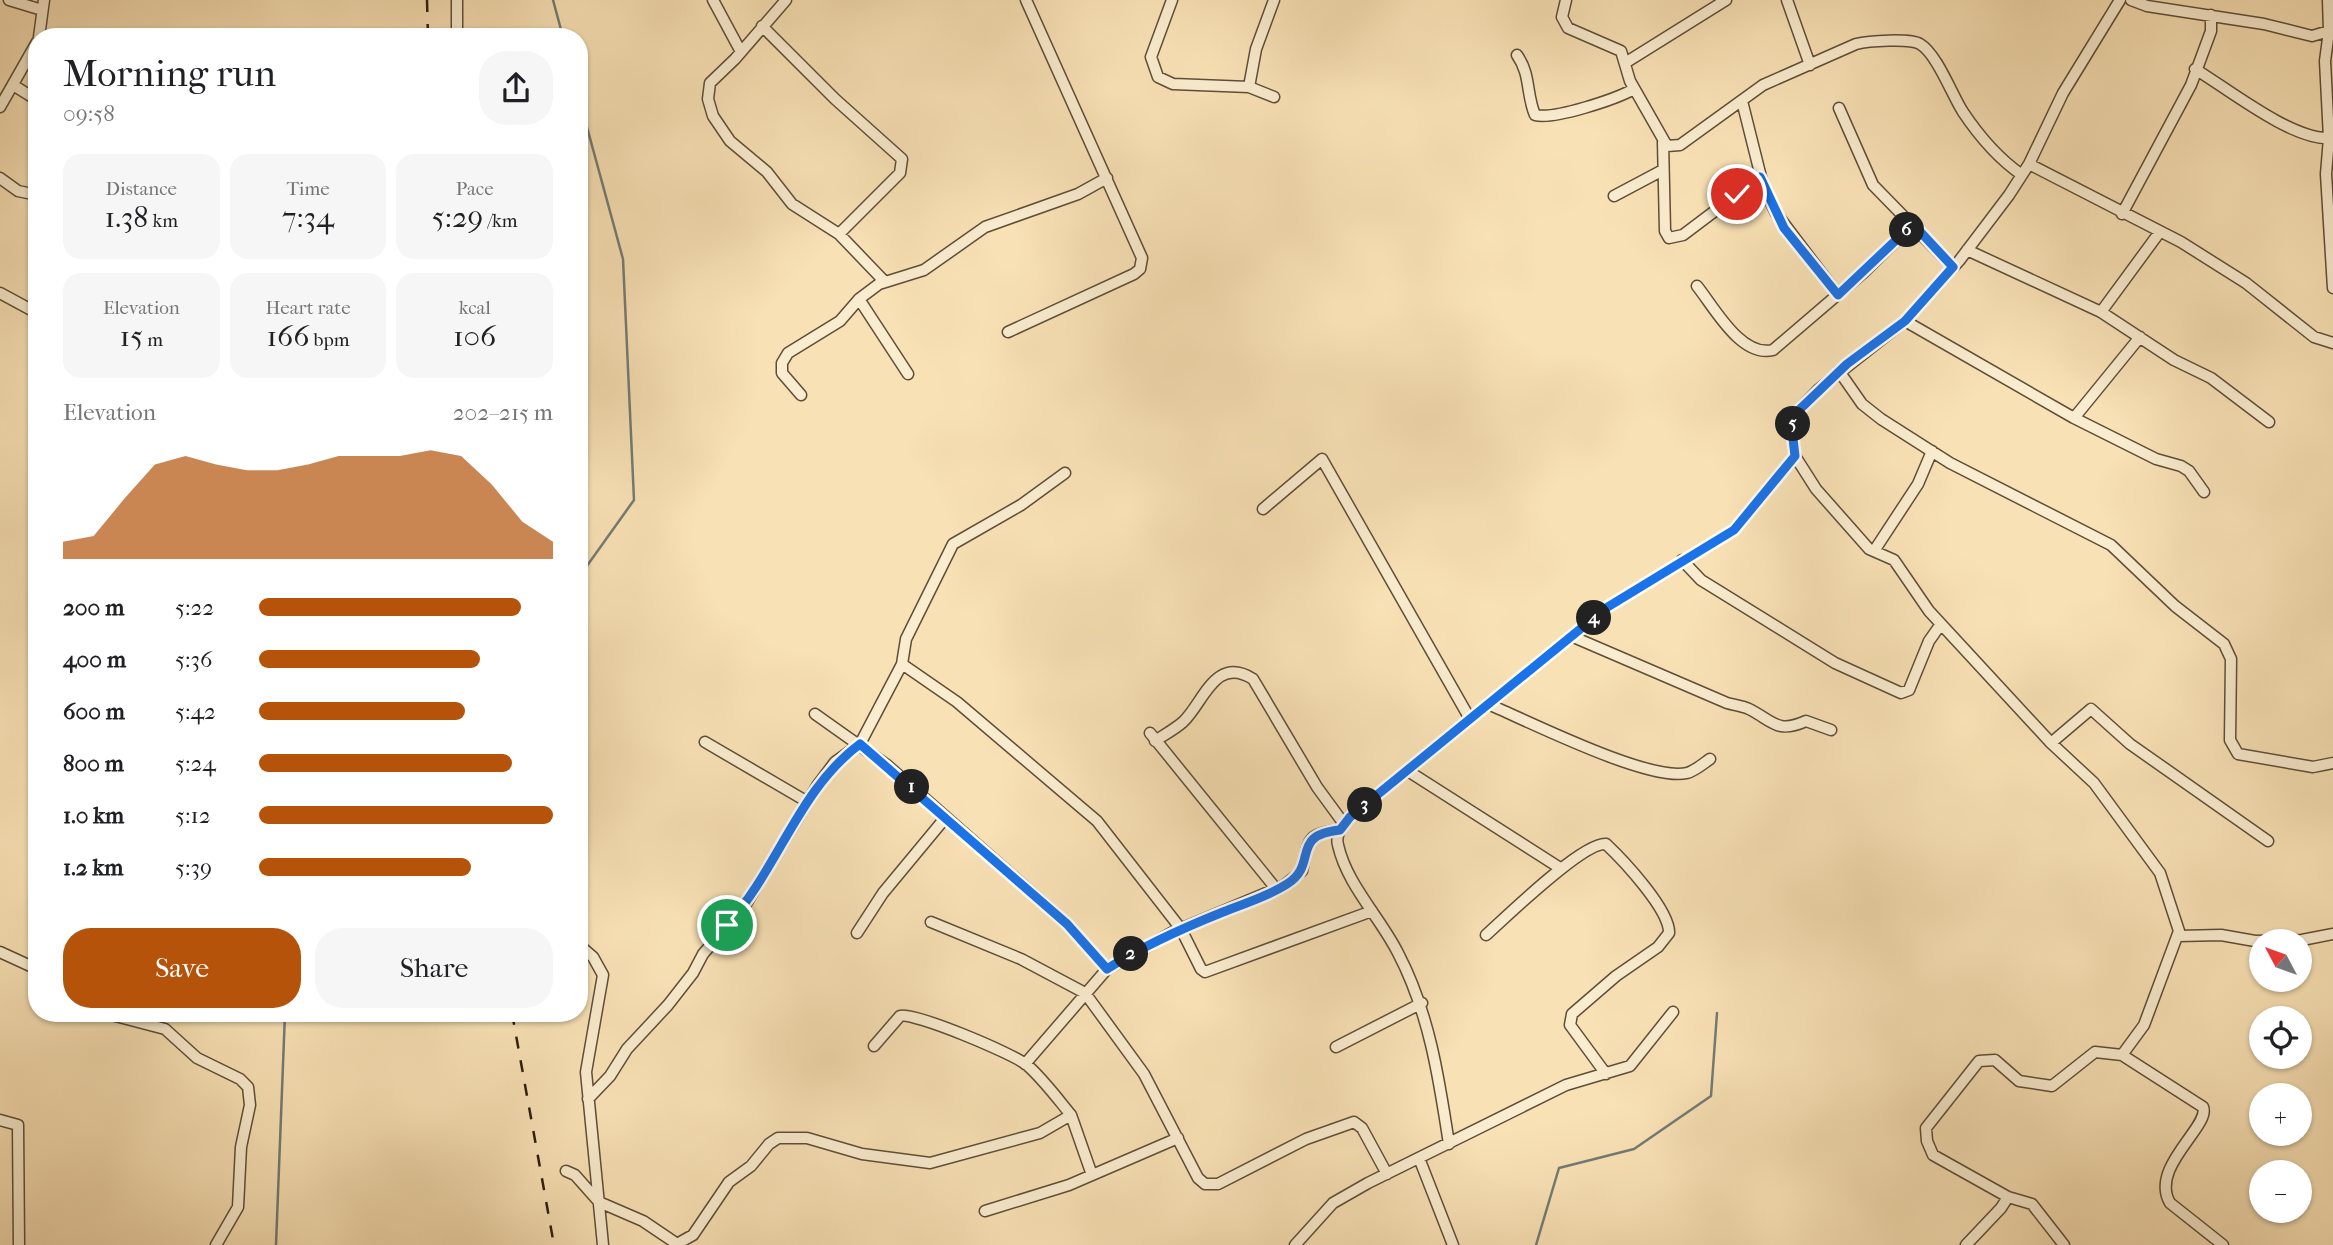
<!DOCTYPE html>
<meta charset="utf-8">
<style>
body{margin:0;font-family:"IM FELL French Canon",serif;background:#f6f6f6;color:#202124;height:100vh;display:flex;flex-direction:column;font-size:26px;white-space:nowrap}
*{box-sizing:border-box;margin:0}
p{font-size:23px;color:#757577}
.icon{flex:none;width:38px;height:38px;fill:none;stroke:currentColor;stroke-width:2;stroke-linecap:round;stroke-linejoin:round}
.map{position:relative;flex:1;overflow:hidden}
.side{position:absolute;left:28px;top:28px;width:560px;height:994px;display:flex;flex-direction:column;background:#fff;border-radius:28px;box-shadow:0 2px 5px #0004}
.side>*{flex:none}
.needle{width:46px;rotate:311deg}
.tools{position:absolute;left:2249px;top:929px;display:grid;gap:14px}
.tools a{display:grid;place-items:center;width:63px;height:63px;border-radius:50%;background:#fff;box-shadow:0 2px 5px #0004;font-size:35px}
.pin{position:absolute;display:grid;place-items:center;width:60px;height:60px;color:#fff;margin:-30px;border:4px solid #fff;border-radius:50%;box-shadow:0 2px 7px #0007}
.km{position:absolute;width:35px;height:35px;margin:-18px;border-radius:50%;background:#222;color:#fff;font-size:19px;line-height:35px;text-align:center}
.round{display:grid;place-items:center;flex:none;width:74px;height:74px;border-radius:28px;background:#f6f6f6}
.head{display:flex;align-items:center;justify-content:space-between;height:119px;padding:0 35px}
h1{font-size:38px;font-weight:600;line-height:52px}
.metrics{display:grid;grid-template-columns:repeat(3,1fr);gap:10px;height:119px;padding:7px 35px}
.metrics div{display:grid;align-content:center;border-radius:18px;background:#f6f6f6;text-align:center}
.metrics b{font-size:30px;font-weight:600}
.metrics small{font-size:19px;font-weight:400}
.metrics p{font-size:19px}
.chart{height:196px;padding:14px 35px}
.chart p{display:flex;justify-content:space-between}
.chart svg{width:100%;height:126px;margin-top:7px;fill:#b45309;opacity:.7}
.cta{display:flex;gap:14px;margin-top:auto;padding:14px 35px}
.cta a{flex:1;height:80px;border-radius:28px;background:#b45309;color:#fff;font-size:28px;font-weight:600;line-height:80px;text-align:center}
.cta a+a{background:#f6f6f6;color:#202124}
ul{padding:0 35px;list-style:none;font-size:23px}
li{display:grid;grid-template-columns:112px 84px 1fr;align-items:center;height:52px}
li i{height:18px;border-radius:9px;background:#b45309}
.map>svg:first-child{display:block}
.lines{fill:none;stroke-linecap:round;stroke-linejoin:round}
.stream{stroke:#737b75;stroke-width:2.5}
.minor-casing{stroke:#5e4e38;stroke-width:13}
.minor{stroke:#faeccf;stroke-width:10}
.rail{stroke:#2b1d0e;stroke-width:2.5;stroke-dasharray:12 12;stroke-linecap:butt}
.route-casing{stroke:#fff;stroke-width:14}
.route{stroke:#1a73e8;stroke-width:9}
</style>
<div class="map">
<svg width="2333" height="1245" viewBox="0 0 2333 1245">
<rect width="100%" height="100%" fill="#f8e1b5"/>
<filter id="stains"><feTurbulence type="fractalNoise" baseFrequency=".00286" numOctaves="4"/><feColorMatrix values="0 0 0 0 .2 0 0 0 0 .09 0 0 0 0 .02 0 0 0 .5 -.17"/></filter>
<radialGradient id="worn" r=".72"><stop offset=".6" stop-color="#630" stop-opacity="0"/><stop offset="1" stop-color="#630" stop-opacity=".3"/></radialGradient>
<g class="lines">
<!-- stream -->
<path class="stream" d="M553 0 563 37
M579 98 623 259 634 500 579 577
M276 1245 285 1013
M1536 1245 1559 1168 1634 1149 1711 1096 1717 1013"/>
<!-- minor casing -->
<g class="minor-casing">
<path id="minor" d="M9 0 42 10
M713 0 741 52
M786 0 735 59 710 83 708 99 713 116 730 141 767 172 792 204 839 234 885 282
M1172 0 1151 57 1158 77 1173 84 1249 87 1274 97
M1566 0 1562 17 1568 28 1621 51 1630 81 1667 146 1680 145 1763 85 1856 44C1868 41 1910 38 1920 44 1937 54 1952 95 1963 112 1979 136 1999 159 2022 175
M1787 0 1810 65
M2131 0 2147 6 2264 24 2312 36 2329 31 2328 0
M762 26 835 99 902 159 900 173 839 234
M39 37 44 0
M457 37V0
M1517 55C1531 75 1526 94 1535 115 1554 120 1616 99 1634 89
M1625 63 1726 0
M2195 69C2228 89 2292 140 2329 138L2325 61 2329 31
M13 85 37 100
M1249 87 1256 49 1274 0
M1742 101 1764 189 1776 213 1838 295
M0 107 37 42
M1839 108 1873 185 1953 267
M2329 138 2326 174 2333 288
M1663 142 1665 231 1669 238 1683 235 1760 177
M2029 164 2181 242 2246 283 2314 337 2333 343
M0 178 18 191 37 195
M1614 196 1663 170
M2122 214 2191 85 2211 31V15
M1967 250 2101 312 2174 360 2211 378 2269 422
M1697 286C1714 307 1741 358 1773 350L1863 273 1913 224
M0 293 37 313
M859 299 908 374
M2101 312 2159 233
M1905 321 2074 418 2156 459 2181 466 2189 471 2204 492
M1008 332 1134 274 1140 269 1142 258 1026 0
M1839 371 1862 404 1881 419 1950 463 2111 545 2175 606 2224 644 2231 659 2230 740 2238 754 2313 767 2333 763
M801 395 782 373V363L788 353 840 321 859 299 879 284 924 270 985 227 1078 194 1107 178
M2074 418 2140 337
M1263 509 1322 459 1470 719
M1874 551 1918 484 1932 451
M1682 560 1701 580 1835 663 1901 693 1909 690 1929 641 1941 624
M1571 636 1727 703C1734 705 1743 706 1749 709 1773 721 1777 734 1806 721L1831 730
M902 664 957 702 1097 821 1181 929 1201 969 1205 972 1372 911
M1488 704C1528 721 1649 782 1687 773 1695 771 1704 763 1710 759
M815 714 887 765 1067 924 1107 969
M1150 733 1277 890
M1155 741C1164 735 1175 729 1183 722 1204 702 1215 655 1253 679L1317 787 1344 824
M705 742 806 801
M2051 743 2091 709 2130 744 2268 841
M1408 771 1560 868
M931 922 1021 959 1085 993 1144 1074 1198 1178 1205 1184H1218L1306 1139 1354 1122 1362 1128 1387 1174
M857 933 883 893 946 817
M1486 935C1506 917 1584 841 1606 844 1623 860 1670 910 1669 933L1658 947 1616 976 1572 1014 1570 1025 1606 1074
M2178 936 2221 935 2255 941 2302 940 2333 934
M579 945 593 957 603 975 586 1072 603 1245
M0 952 37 969
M104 1013 165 1029 197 1058 240 1079 248 1087 250 1105 241 1147 238 1207 216 1245
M1336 1047 1422 1003
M2122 1055 2203 1107C2211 1126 2149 1167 2170 1203L2223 1245
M1025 1064 1107 969 1173 932 1283 886 1302 871C1309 842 1304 833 1340 830
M588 1099 610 1076 627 1049 668 1005 693 973 703 954 746 904 817 786 835 762 860 744 902 664 906 639 953 544 1021 505 1065 473
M1071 1115 1092 1175
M0 1120 18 1125 19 1245
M1449 1144C1439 1078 1429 1012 1398 953 1380 917 1347 885 1338 845 1335 833 1343 826 1350 817L1606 608 1734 530 1795 456
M1419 1158 1453 1245
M566 1171 575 1175 599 1202 643 1221 677 1244 693 1235 729 1182 751 1166 769 1144 778 1138H807L862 1154 930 1163 1040 1133 1071 1115C1057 1098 1043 1079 1027 1065 1014 1054 912 1011 900 1016L874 1046
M2008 1197 2032 1204 2064 1245
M985 1211 1069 1185 1178 1138
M1295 1245 1333 1203 1368 1183 1566 1085 1630 1066 1673 1012
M1966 1245 2001 1208 2008 1197 1933 1155 1927 1141 1926 1128 1979 1061 1995 1060 2019 1081 2052 1086 2095 1052 2122 1055 2144 1025 2179 931 2160 873 2094 783 2051 743 1929 611 1894 560 1869 549 1816 489 1795 456 1792 430 1799 410 1819 389 1905 321 1959 261 2009 195 2029 164 2063 93 2120 0"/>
</g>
<!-- minor -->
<use href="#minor" class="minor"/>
<!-- rail -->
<path class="rail" d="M427 0 428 37
M512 1013 554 1245"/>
</g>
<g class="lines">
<!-- route casing -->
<g class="route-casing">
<path id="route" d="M727 925C779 868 798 790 860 744L1067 924 1107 969C1144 945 1183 928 1223 912 1245 903 1267 897 1287 884 1319 864 1289 835 1340 830L1350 817 1606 608 1734 530 1795 456 1792 430 1799 410 1847 364 1905 321 1953 267 1913 224 1838 295 1784 228 1760 177 1737 194"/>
</g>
<!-- route -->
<use href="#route" class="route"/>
</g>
<rect width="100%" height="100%" filter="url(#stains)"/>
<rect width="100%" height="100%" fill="url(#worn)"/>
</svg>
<div class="tools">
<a><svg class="needle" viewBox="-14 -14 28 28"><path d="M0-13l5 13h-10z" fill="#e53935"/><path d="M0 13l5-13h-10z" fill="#757577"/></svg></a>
<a><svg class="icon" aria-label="locate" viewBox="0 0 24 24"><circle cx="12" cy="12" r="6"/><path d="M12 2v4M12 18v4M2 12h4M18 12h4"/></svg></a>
<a>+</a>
<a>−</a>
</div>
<div class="pin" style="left:727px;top:925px;background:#1e9e55"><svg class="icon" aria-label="arrive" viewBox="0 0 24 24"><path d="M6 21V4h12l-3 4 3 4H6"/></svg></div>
<div class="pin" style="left:1737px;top:194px;background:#d93025"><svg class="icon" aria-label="check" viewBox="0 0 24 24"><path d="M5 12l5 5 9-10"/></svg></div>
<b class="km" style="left:912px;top:787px">1</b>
<b class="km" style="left:1131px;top:954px">2</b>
<b class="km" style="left:1365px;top:805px">3</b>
<b class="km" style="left:1594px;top:618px">4</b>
<b class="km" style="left:1793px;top:424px">5</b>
<b class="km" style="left:1907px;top:230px">6</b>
<section class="side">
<div class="head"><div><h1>Morning run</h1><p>09:58</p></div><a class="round"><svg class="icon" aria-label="share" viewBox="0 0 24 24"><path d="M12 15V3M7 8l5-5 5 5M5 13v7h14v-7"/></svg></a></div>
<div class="metrics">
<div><p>Distance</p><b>1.38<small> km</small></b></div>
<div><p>Time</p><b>7:34</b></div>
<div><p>Pace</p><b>5:29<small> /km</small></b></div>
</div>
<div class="metrics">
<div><p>Elevation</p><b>15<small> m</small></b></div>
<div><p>Heart rate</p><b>166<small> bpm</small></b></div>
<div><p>kcal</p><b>106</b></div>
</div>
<div class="chart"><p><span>Elevation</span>202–215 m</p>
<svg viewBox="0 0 160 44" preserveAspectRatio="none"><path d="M0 44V38L10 36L20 23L30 11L40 8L50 11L60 13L70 13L80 11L90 8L100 8L110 8L120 6L130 8L140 18L150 31L160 38V44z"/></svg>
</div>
<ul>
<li><b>200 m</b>5:22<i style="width:89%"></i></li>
<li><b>400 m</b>5:36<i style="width:75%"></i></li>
<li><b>600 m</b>5:42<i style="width:70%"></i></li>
<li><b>800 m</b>5:24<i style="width:86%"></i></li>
<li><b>1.0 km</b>5:12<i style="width:100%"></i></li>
<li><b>1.2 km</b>5:39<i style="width:72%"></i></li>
</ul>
<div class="cta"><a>Save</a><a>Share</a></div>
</section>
</div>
